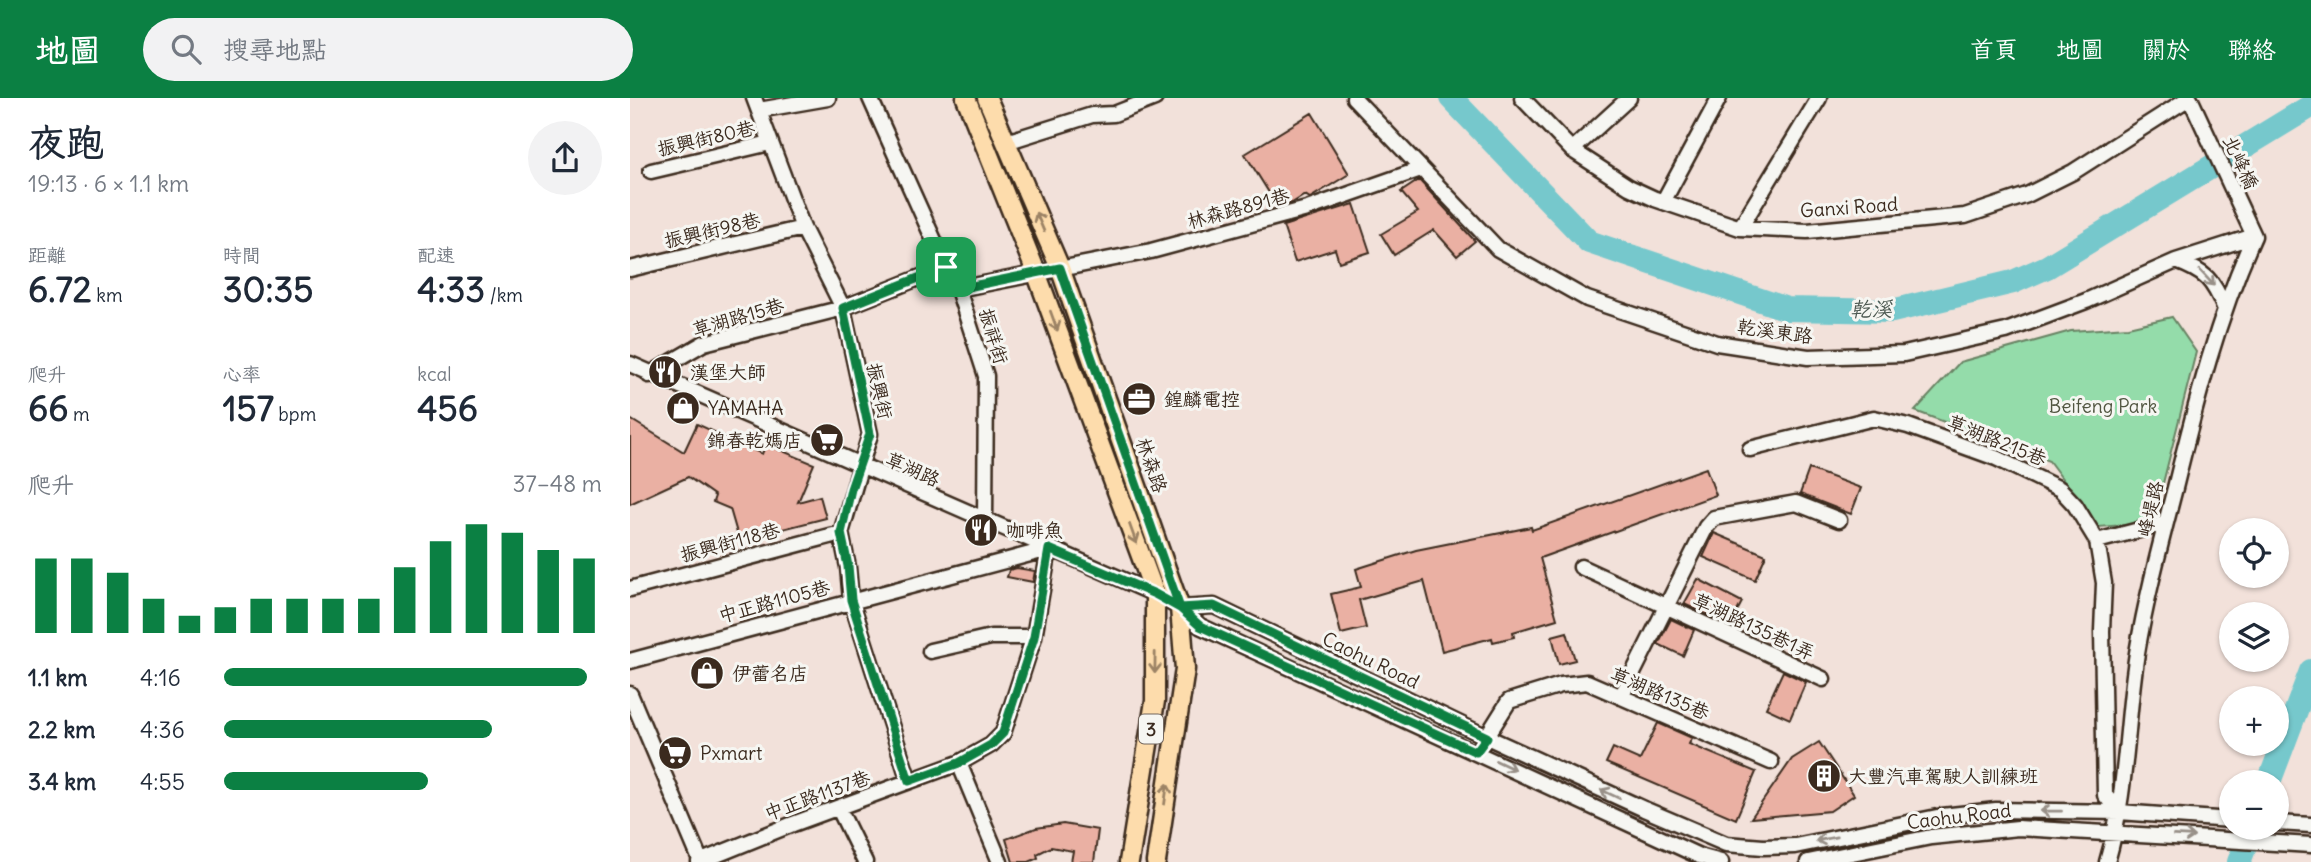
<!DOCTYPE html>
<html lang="zh-TW">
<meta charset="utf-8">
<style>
body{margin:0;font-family:Delius,"LXGW WenKai TC",sans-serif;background:#f2f2f3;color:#1f2937;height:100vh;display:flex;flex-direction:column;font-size:26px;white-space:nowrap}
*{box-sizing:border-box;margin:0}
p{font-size:23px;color:#747a83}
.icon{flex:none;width:38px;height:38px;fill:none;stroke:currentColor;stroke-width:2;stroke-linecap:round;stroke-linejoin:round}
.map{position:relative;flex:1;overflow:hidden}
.side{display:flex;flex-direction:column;background:#fff;width:630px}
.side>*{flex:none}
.buttons{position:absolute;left:1589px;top:420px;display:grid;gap:14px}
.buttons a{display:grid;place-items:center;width:70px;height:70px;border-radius:50%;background:#fff;box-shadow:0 2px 5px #0004;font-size:35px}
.pin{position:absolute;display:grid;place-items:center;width:60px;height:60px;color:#fff;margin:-30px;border-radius:14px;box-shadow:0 4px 10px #0006}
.round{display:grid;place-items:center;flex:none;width:74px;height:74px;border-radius:37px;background:#f2f2f3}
.headline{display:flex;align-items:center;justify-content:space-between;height:119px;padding:0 28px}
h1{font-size:38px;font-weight:700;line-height:52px}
.stats{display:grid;grid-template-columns:repeat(3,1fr);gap:10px;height:119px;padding:7px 28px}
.stats div{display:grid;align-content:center}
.stats b{font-size:35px;font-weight:700}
.stats small{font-size:19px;font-weight:400}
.stats p{font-size:19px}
.chart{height:196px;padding:14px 28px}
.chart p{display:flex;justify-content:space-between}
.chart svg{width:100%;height:126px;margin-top:7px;stroke:#0b8043;stroke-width:6}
ul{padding:0 28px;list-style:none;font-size:23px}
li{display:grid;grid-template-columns:112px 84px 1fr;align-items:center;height:52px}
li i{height:18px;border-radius:9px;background:#0b8043}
header{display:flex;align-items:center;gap:42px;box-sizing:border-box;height:98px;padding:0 35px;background:#0b8043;color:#fff}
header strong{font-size:33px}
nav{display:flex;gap:38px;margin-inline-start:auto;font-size:24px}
.search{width:490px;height:63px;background:#f2f2f3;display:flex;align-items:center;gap:18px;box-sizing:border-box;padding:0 24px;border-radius:38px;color:#747a83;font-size:26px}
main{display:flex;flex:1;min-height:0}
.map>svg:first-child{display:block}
.green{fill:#94dcaa;stroke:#688364;stroke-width:2}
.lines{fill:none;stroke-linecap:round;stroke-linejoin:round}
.river{stroke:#76c8cc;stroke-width:24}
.building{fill:#eab0a3;stroke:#3b2a1e;stroke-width:2}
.minor-casing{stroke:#3b2a1e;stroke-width:19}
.major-casing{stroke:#3b2a1e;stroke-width:23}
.minor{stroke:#f6f6f2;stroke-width:14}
.major{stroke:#fddcac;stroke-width:18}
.oneway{stroke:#9c8365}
.oneway2{stroke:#989088}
.route-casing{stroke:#fff;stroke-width:14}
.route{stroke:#0b8043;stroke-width:9}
.labels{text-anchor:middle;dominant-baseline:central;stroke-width:6;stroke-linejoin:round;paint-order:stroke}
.shield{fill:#f6f6f2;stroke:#73675e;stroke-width:2}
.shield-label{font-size:18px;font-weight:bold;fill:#3b2a1e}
.street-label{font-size:19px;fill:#3b2a1e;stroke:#f6f6f2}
.poi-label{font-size:19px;fill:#3b2a1e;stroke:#f6f6f2;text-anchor:start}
.park-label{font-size:19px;fill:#515641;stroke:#f6f6f2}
.water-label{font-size:21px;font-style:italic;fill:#4d5952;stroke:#f6f6f2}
</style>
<header>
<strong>地圖</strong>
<div class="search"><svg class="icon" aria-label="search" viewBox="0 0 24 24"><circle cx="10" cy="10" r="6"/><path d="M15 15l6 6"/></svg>搜尋地點</div>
<nav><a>首頁</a><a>地圖</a><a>關於</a><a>聯絡</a></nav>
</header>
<main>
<section class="side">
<div class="headline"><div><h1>夜跑</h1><p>19:13 · 6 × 1.1 km</p></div><a class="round"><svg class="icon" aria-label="share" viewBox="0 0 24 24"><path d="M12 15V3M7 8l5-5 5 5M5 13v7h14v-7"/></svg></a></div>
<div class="stats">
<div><p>距離</p><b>6.72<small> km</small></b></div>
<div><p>時間</p><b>30:35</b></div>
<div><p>配速</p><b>4:33<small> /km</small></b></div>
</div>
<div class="stats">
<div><p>爬升</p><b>66<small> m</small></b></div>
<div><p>心率</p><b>157<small> bpm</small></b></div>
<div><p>kcal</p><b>456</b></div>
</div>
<div class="chart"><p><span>爬升</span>37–48 m</p>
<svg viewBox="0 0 160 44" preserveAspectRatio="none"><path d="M5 44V18M15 44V18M25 44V23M35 44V32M45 44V38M55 44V35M65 44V32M75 44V32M85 44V32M95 44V32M105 44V21M115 44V12M125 44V6M135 44V9M145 44V15M155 44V18"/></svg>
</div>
<ul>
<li><b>1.1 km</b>4:16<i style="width:96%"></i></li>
<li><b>2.2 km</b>4:36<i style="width:71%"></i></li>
<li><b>3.4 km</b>4:55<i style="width:54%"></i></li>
</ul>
</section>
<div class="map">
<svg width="1681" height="764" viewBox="0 0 1681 764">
<rect width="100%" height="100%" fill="#f2e1da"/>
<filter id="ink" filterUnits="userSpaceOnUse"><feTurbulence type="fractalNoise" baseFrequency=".0143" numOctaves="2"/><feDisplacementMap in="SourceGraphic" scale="14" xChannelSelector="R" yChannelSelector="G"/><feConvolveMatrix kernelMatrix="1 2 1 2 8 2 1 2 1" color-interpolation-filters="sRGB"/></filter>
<g filter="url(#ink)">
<!-- green -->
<path class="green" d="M1542 219 1566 254 1523 425 1468 429 1419 363 1285 313 1330 264 1441 233 1498 229Z"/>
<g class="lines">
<!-- river -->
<path class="river" d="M821 0 959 144 1157 211 1262 213 1383 184 1417 169 1681 8
M1639 684 1681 573
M1609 764 1622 730"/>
</g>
<!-- building -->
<path class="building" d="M682 15 719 76 680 100 675 97 662 105 648 109 615 56Z
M789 82 845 143 827 158 804 132 764 157 751 136 788 114 771 94Z
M724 106 740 154 709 164 705 151 665 164 653 128Z
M0 321 54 354 67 326 132 356 136 346 184 366 168 404 190 398 196 420 109 442 100 411 83 404 85 398 58 379 0 406Z
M1076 370 1086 397 910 460 927 521 883 534 884 539 863 544 862 540 812 553 794 483 729 502 736 530 711 536 701 496 731 489 726 471 786 452 901 429 902 432Z
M1179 371 1231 390 1221 416 1170 396Z
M1084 435 1136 457 1125 482 1073 459Z
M387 470 405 473 403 484 377 479 379 472Z
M1068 481 1112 504 1100 527 1054 506Z
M1041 521 1064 532 1053 558 1028 546Z
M937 534 945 562 929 566 922 538Z
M1153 573 1176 584 1160 621 1136 610Z
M1028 625 1062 640 1059 646 1126 674 1106 721 976 665 983 650 1010 662Z
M1189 644 1224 697 1200 713 1121 720 1162 661Z
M433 726 468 732 464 764H441L443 753 421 749 407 756 408 760 399 764H383L376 741 406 730Z"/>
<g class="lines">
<!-- minor casing -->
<g class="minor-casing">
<path id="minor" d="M124 0 173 130 213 210 240 336 211 435 218 469 221 502 279 683
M240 0 316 169 328 191 356 278 355 424
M724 0 868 151 957 201 1087 245 1178 259 1274 256 1376 233 1456 203 1546 163 1624 138
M892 0 942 52 999 89 1025 101 1110 130 1177 133 1335 118 1397 97 1443 74 1559 0
M129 12 198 0
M376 44 462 17 484 16 525 0
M942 52 999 0
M21 73 140 45
M1033 104 1089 0
M1110 130 1189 0
M1546 163C1576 174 1583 182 1595 211
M0 171 173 130
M328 191 521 153 677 111 791 71
M0 266 525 496 550 510 570 528 1069 758 1091 764
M19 277 74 245 213 210 316 169
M1120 351 1244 320 1278 328 1366 360 1430 391 1445 407 1467 443 1474 485 1472 533 1475 697 1489 714
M1467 443 1536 425
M951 469 1193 581
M0 491 211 435
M550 510 584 508 857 639 1014 711 1096 746 1133 749 1165 748 1312 718 1366 712 1489 714 1601 722
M300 553 361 539H404
M0 563 419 451 404 539 373 635 361 647 329 665 163 726 69 764
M0 596 71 764
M991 599 1076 429 1084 420 1166 405 1209 422
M852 646 879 603 931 587 957 584 1141 664
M329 665 370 764
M209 711 235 764
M1647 725 1681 727
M1178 764 1301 739 1388 730 1681 747
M1477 764C1497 696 1496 624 1507 555 1516 500 1531 444 1545 390 1566 304 1588 218 1624 138L1560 0"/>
</g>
<!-- major casing -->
<g class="major-casing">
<path id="major" d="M336 0 406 174 525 496V603L499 764
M357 0 430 170 550 510 555 571 526 764"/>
</g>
<!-- minor -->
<use href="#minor" class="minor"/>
<!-- major -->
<use href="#major" class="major"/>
</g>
<!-- one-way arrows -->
<defs><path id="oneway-shaft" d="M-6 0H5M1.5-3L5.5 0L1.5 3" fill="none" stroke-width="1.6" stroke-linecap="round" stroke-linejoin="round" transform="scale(1.75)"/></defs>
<g class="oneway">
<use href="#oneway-shaft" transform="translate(410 124) rotate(-113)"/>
<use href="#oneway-shaft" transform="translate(424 223) rotate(70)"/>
<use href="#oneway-shaft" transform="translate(503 436) rotate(70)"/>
<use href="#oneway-shaft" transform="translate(525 565) rotate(91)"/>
<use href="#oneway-shaft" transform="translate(536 696) rotate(-82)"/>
</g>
<g class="oneway2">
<use href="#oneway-shaft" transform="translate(1577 180) rotate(47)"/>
<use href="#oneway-shaft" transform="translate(875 667) rotate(25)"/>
<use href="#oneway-shaft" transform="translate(980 696) rotate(-155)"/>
<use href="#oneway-shaft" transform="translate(1421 713) rotate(-179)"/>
<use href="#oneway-shaft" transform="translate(1554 738) rotate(3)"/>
<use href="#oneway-shaft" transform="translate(1196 741) rotate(169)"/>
</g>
</g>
<g class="lines" filter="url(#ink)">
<!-- route casing -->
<g class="route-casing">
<path id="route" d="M316 169 213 210 240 336 221 391 211 435 218 468 221 502 279 683 329 665 361 647 373 635 404 539 419 451 525 496 550 510 584 508 857 639 846 654 570 528 550 510 430 170 328 191 316 169"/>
</g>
<!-- route -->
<use href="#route" class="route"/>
</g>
<!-- icons -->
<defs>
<g id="restaurant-disc" transform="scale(1.75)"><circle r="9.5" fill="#3b2a1e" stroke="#f6f6f2"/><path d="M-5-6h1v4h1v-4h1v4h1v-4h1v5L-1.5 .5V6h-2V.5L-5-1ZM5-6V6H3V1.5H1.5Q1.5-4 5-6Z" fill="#fff"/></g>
<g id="office-disc" transform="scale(1.75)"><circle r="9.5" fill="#3b2a1e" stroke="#f6f6f2"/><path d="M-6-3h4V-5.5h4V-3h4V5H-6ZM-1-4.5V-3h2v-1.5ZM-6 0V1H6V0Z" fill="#fff"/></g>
<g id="shop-disc" transform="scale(1.75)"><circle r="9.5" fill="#3b2a1e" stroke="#f6f6f2"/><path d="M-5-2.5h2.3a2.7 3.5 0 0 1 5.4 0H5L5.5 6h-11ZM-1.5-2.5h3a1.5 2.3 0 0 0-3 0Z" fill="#fff"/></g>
<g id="supermarket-disc" transform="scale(1.75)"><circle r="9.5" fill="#3b2a1e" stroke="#f6f6f2"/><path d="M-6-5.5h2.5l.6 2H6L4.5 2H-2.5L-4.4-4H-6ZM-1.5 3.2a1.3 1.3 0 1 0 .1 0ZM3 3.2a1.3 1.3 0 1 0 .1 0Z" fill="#fff"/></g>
<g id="building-disc" transform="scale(1.75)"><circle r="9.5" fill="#3b2a1e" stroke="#f6f6f2"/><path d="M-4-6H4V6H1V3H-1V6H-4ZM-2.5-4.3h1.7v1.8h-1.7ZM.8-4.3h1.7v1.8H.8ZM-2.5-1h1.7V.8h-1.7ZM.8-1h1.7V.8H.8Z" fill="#fff"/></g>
</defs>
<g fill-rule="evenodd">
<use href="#restaurant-disc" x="35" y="274"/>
<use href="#office-disc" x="509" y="301"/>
<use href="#shop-disc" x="53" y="310"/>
<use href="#supermarket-disc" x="197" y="342"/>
<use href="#restaurant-disc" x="351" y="432"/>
<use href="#shop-disc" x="77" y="575"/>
<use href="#supermarket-disc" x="45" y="655"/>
<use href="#building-disc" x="1194" y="678"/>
</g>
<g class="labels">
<!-- shield labels -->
<rect class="shield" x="509" y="616.5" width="24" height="29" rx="5"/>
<g class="shield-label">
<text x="521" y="631">3</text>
</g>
<!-- street labels -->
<g class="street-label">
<text transform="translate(76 40) rotate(-13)">振興街80巷</text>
<text transform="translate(1611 64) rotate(65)">北峰橋</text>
<text transform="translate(1219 109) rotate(-4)">Ganxi Road</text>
<text transform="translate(608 110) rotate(-15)">林森路891巷</text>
<text transform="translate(82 132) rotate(-13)">振興街98巷</text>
<text transform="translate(108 219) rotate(-16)">草湖路15巷</text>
<text transform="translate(1145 233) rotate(8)">乾溪東路</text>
<text transform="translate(364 238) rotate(73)">振祥街</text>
<text transform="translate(250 293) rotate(77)">振興街</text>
<text transform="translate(1367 342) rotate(22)">草湖路215巷</text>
<text transform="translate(522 367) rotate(71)">林森路</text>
<text transform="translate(283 371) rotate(24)">草湖路</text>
<text transform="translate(1520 411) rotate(-77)">峰堤路</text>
<text transform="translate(100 444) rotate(-15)">振興街118巷</text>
<text transform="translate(144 503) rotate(-15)">中正路1105巷</text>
<text transform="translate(1124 528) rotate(25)">草湖路135巷1弄</text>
<text transform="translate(741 562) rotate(26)">Caohu Road</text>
<text transform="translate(1030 595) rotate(23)">草湖路135巷</text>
<text transform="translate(187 697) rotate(-20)">中正路1137巷</text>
<text transform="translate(1329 718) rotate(-7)">Caohu Road</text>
</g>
<!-- poi labels -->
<g class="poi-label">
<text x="60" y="274">漢堡大師</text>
<text x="534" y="301">鍠麟電控</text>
<text x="78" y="310">YAMAHA</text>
<text x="172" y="342" text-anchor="end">錦春乾媽店</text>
<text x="376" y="432">咖啡魚</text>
<text x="102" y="575">伊蕾名店</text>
<text x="70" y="655">Pxmart</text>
<text x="1218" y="678">大豐汽車駕駛人訓練班</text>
</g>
<!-- park labels -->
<g class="park-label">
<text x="1473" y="308">Beifeng Park</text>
</g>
<!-- water labels -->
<g class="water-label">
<text transform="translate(1241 211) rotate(-1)">乾溪</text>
</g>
</g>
</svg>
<div class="buttons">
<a><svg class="icon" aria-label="locate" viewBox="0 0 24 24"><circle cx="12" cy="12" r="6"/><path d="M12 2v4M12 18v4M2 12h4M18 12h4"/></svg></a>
<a><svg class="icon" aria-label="layers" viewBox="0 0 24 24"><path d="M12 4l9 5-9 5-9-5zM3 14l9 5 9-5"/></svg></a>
<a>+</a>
<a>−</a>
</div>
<div class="pin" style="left:316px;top:169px;background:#1e9e55"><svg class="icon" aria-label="arrive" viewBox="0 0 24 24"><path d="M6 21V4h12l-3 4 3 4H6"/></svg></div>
</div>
</main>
